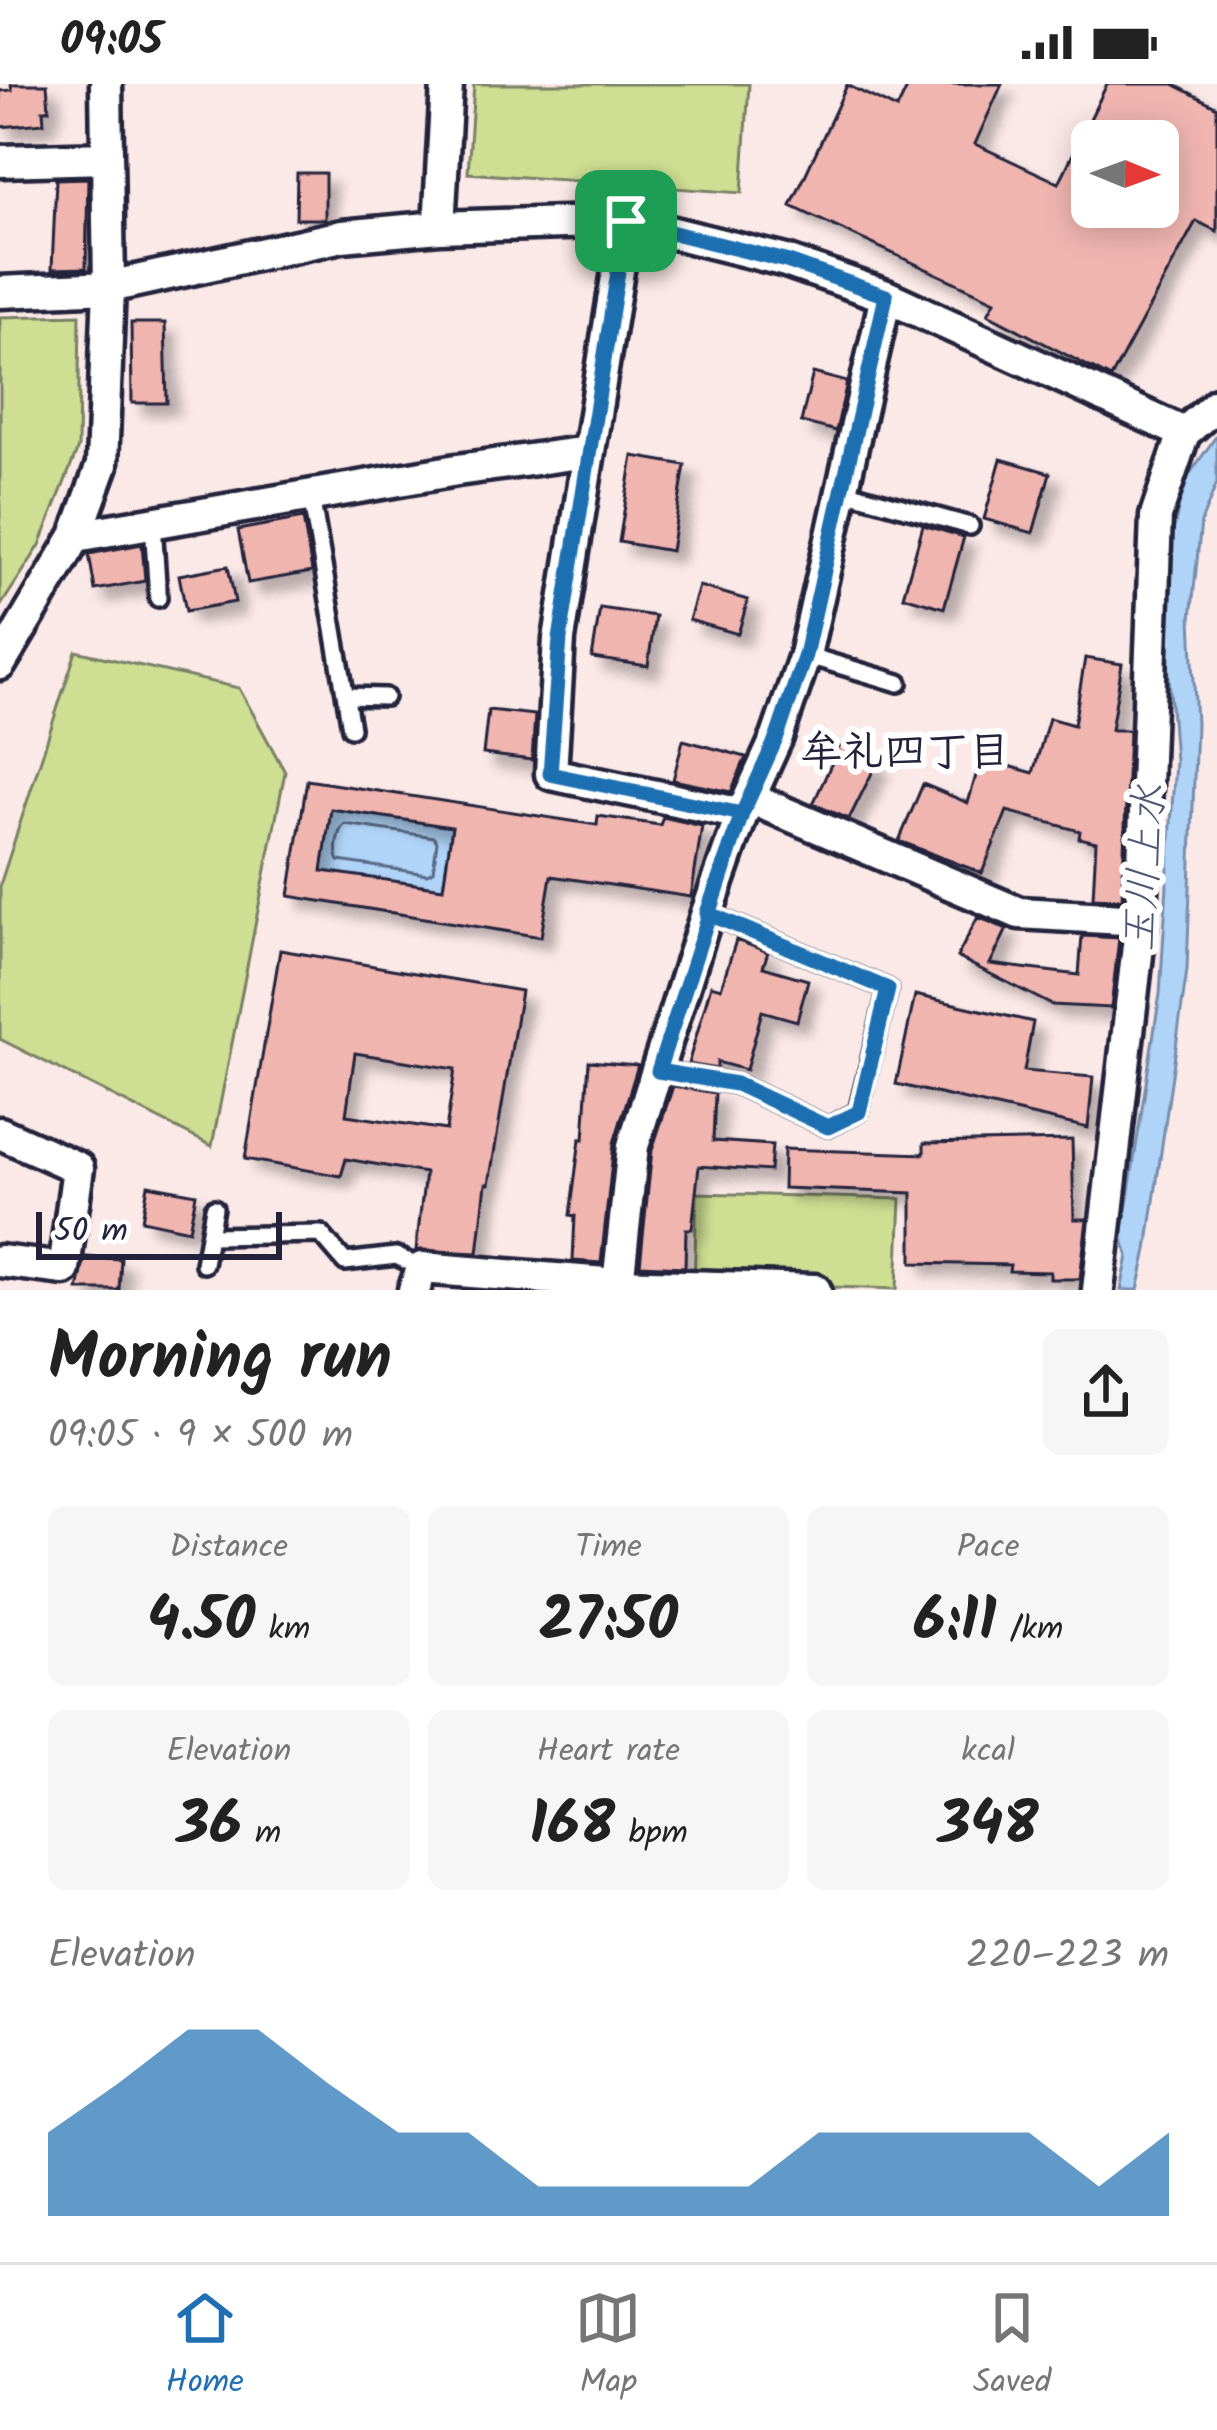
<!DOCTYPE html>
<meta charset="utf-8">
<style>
body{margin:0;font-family:Kalam,"Klee One",sans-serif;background:#f6f6f6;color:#222;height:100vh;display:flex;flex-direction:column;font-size:45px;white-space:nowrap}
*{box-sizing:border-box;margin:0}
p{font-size:39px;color:#767676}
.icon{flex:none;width:66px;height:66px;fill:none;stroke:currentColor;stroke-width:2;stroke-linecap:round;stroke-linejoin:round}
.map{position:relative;height:1206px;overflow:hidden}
.sheet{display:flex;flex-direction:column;background:#fff;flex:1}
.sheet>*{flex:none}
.needle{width:78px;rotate:91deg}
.controls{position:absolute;left:1071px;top:36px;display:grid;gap:24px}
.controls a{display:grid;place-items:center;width:108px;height:108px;border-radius:18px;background:#fff;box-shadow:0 6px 30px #0003;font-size:60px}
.scale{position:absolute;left:36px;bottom:30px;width:246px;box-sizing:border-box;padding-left:12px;border:6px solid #22223b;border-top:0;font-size:33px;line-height:42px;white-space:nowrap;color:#22223b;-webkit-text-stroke:9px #fff;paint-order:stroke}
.pin{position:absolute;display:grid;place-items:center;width:102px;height:102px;color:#fff;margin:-51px;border-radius:24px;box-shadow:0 6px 18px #0006}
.round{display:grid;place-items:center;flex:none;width:126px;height:126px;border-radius:18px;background:#f6f6f6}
.headline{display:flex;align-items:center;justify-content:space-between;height:204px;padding:0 48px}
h1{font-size:66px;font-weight:700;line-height:90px}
.figures{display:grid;grid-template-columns:repeat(3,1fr);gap:18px;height:204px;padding:12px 48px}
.figures div{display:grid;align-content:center;border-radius:18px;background:#f6f6f6;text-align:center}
.figures b{font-size:60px;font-weight:700}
.figures small{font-size:33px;font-weight:400}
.figures p{font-size:33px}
.chart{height:336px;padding:24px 48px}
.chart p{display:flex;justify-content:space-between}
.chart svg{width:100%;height:216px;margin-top:12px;fill:#1f6fb2;opacity:.7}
.status{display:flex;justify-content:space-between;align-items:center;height:84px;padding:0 60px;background:#fff;direction:ltr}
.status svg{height:33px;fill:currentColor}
.tab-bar{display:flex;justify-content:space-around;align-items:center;height:168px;border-top:3px solid #e0e0e0;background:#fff;font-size:33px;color:#767676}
.tab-bar a{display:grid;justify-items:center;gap:6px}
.tab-bar .current{color:#1f6fb2}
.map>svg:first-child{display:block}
.green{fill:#cede92;stroke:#788066;stroke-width:3}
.water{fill:#afd4f8;stroke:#778dac;stroke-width:3}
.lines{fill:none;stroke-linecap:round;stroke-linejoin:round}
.shore{stroke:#5a6987;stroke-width:3}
.building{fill:#f1b5b0;stroke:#22223b;stroke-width:3;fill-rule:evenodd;filter:url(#shadow)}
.service-casing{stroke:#22223b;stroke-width:24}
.minor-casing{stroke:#22223b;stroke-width:39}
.service{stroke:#fff;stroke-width:15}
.minor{stroke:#fff;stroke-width:30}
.route-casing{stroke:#fff;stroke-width:24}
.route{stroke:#1f6fb2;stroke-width:15}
.labels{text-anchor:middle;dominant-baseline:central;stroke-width:12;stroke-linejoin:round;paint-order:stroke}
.neighbourhood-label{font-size:42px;font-weight:bold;fill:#22223b;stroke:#fff}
.water-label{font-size:42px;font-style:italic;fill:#4c5774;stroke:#fff}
</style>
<div class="status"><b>09:05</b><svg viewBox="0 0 49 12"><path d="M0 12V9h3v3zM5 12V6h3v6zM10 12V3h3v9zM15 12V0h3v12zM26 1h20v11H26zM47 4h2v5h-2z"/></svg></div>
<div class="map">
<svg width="1217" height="1206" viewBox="0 0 1217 1206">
<defs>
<filter id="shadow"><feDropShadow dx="11" dy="11" stdDeviation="6" flood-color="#0004"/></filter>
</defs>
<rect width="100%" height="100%" fill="#fbe9e7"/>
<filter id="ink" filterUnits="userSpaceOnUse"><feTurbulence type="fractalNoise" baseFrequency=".00833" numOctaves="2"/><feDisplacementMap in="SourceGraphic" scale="24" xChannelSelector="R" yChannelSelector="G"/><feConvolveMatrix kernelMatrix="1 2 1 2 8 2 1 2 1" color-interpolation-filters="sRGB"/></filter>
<g filter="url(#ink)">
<!-- green -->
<path class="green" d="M474 0H749L742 109 468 89Z
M80 231 78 364 40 461 0 523V233Z
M76 567 239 604 285 688 212 1062 0 955V801Z
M697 1109 901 1115 897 1205 694 1199Z"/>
<!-- water -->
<path class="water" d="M1217 351V399L1201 438 1191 534 1196 640 1187 886 1147 1166 1138 1206H1121L1128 1172 1122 1152 1160 910 1175 677 1167 565V476L1184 398Z
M331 725 452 743 443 804 322 787Z"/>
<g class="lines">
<!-- shore -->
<path class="shore" d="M345 740 434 753 437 758 433 787 427 790 339 777C334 768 337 746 345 740Z"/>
</g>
<!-- building -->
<path class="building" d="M11 0H47L49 26H43L44 39 0 43V7L12 6Z
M909 0H1002L975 60 1059 99 1107 0H1173L1217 23V147L1196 137 1111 294 988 230 995 217 791 122 847 1 897 25ZM1092 57H1158V123H1092Z
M297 89H325V135H296Z
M88 94 86 184 52 185 56 95Z
M131 239H165L167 319H132Z
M813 289 847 298 836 347 801 338Z
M633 372 685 381 671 467 619 458Z
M1001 375 1050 389 1033 449 984 435Z
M303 434 312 488 248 499 238 446Z
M923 441 964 453 944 524 903 512Z
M142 460 145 497 95 506 89 470Z
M228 482 235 518 186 527 179 491Z
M699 502 748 516 738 550 689 536Z
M600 524 655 532 648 582 592 574Z
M1085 574 1122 580 1111 646H1129L1122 815 1093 814 1096 758 1079 754 1080 747 1007 727 982 789 899 757 923 700 968 719 981 674 1033 689 1049 634 1074 641Z
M488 626 535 631 532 676 483 670Z
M683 656 746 673 731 708 673 696Z
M840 661 877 679 849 735 813 720Z
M307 696 597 741 598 732 660 741 663 733 702 742 691 813 551 792 541 853 289 812ZM331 725 452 743 443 804 322 787Z
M978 833 1007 845 990 880 1079 891 1082 852 1119 854 1111 924 1052 921 957 873Z
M736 856 768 868 763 883 808 896 797 937 762 927 746 986 717 978V985L688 980 711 901 721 904Z
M280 866 521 907 489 1100H486L478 1169 416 1166 425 1089 346 1075 341 1092 245 1075ZM355 969 455 985 446 1046 346 1031Z
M915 911 1033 938 1024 987 1093 993 1088 1044 896 1000Z
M589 977 638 981 614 1059 601 1179 573 1177 575 1132 570 1131 580 1055H584Z
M673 1002 715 1009 713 1057 772 1061 770 1087 699 1082 692 1145H686L685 1183 640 1181 652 1066Z
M1072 1056 1074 1135H1087L1080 1195H1050V1188L1009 1187 1010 1181 912 1179V1109L783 1104 784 1065 924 1070V1059Z
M148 1101 196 1110 189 1146 142 1136Z
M85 1173 121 1175 119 1206H78Z"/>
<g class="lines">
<!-- service casing -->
<g class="service-casing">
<path id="service" d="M841 406 970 442
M311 412 351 644
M153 440 158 514
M805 571 899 599
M346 612 385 613
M658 987 736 1000 828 1043 858 1028 888 905 707 829
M209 1152 321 1150 345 1178 396 1172 422 1184
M204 1180 214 1124"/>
</g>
<!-- minor casing -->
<g class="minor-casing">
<path id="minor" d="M0 77 106 74
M626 137 559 555 551 690 742 730
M439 143 447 0
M0 208 109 203 342 152 439 143 626 137 786 177 886 212 1184 349
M76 452 457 386 587 368
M0 580 76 452 102 381 109 203 106 0
M750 714 1019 829 1141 836
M0 1049 78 1084 64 1185 0 1177
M618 1200 633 1062 707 829 742 730 777 653 805 571 886 212
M414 1206 422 1184 618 1200 815 1206
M1098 1206 1141 836 1156 432 1184 349 1217 320"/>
</g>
<!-- service -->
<use href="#service" class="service"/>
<!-- minor -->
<use href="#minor" class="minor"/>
</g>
</g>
<g class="lines" filter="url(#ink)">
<!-- route casing -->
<g class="route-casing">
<path id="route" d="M626 137 560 555 550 690 742 730 658 987 736 1000 828 1043 859 1028 888 905 707 829 742 730 777 653 805 571 886 212 786 177 626 137"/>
</g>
<!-- route -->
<use href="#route" class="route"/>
</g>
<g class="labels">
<!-- neighbourhood labels -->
<g class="neighbourhood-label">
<text x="905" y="669">牟礼四丁目</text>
</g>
<!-- water labels -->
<g class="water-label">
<text transform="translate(1146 784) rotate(-86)">玉川上水</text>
</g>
</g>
</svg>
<div class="controls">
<a><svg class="needle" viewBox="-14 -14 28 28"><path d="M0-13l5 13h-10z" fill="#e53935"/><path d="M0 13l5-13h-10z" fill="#767676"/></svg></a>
</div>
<div class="scale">50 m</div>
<div class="pin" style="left:626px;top:137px;background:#1e9e55"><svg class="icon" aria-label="arrive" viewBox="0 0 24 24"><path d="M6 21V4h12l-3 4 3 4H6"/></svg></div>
</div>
<section class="sheet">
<div class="headline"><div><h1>Morning run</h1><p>09:05 · 9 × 500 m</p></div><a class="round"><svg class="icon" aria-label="share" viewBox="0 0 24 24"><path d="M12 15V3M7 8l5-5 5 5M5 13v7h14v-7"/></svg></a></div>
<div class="figures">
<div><p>Distance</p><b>4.50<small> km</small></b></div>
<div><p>Time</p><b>27:50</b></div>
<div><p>Pace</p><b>6:11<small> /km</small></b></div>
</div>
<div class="figures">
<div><p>Elevation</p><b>36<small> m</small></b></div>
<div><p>Heart rate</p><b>168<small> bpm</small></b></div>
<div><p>kcal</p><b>348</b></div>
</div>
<div class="chart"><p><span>Elevation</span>220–223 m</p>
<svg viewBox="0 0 160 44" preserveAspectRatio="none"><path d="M0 44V27L10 17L20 6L30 6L40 17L50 27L60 27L70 38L80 38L90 38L100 38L110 27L120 27L130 27L140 27L150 38L160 27V44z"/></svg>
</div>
</section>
<nav class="tab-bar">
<a class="current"><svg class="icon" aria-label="home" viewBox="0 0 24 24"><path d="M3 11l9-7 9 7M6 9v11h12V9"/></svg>Home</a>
<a><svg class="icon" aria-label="map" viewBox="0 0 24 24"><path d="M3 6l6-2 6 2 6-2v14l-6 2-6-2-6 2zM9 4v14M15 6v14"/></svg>Map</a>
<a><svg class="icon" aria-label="saved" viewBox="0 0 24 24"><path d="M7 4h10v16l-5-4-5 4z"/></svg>Saved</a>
</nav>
